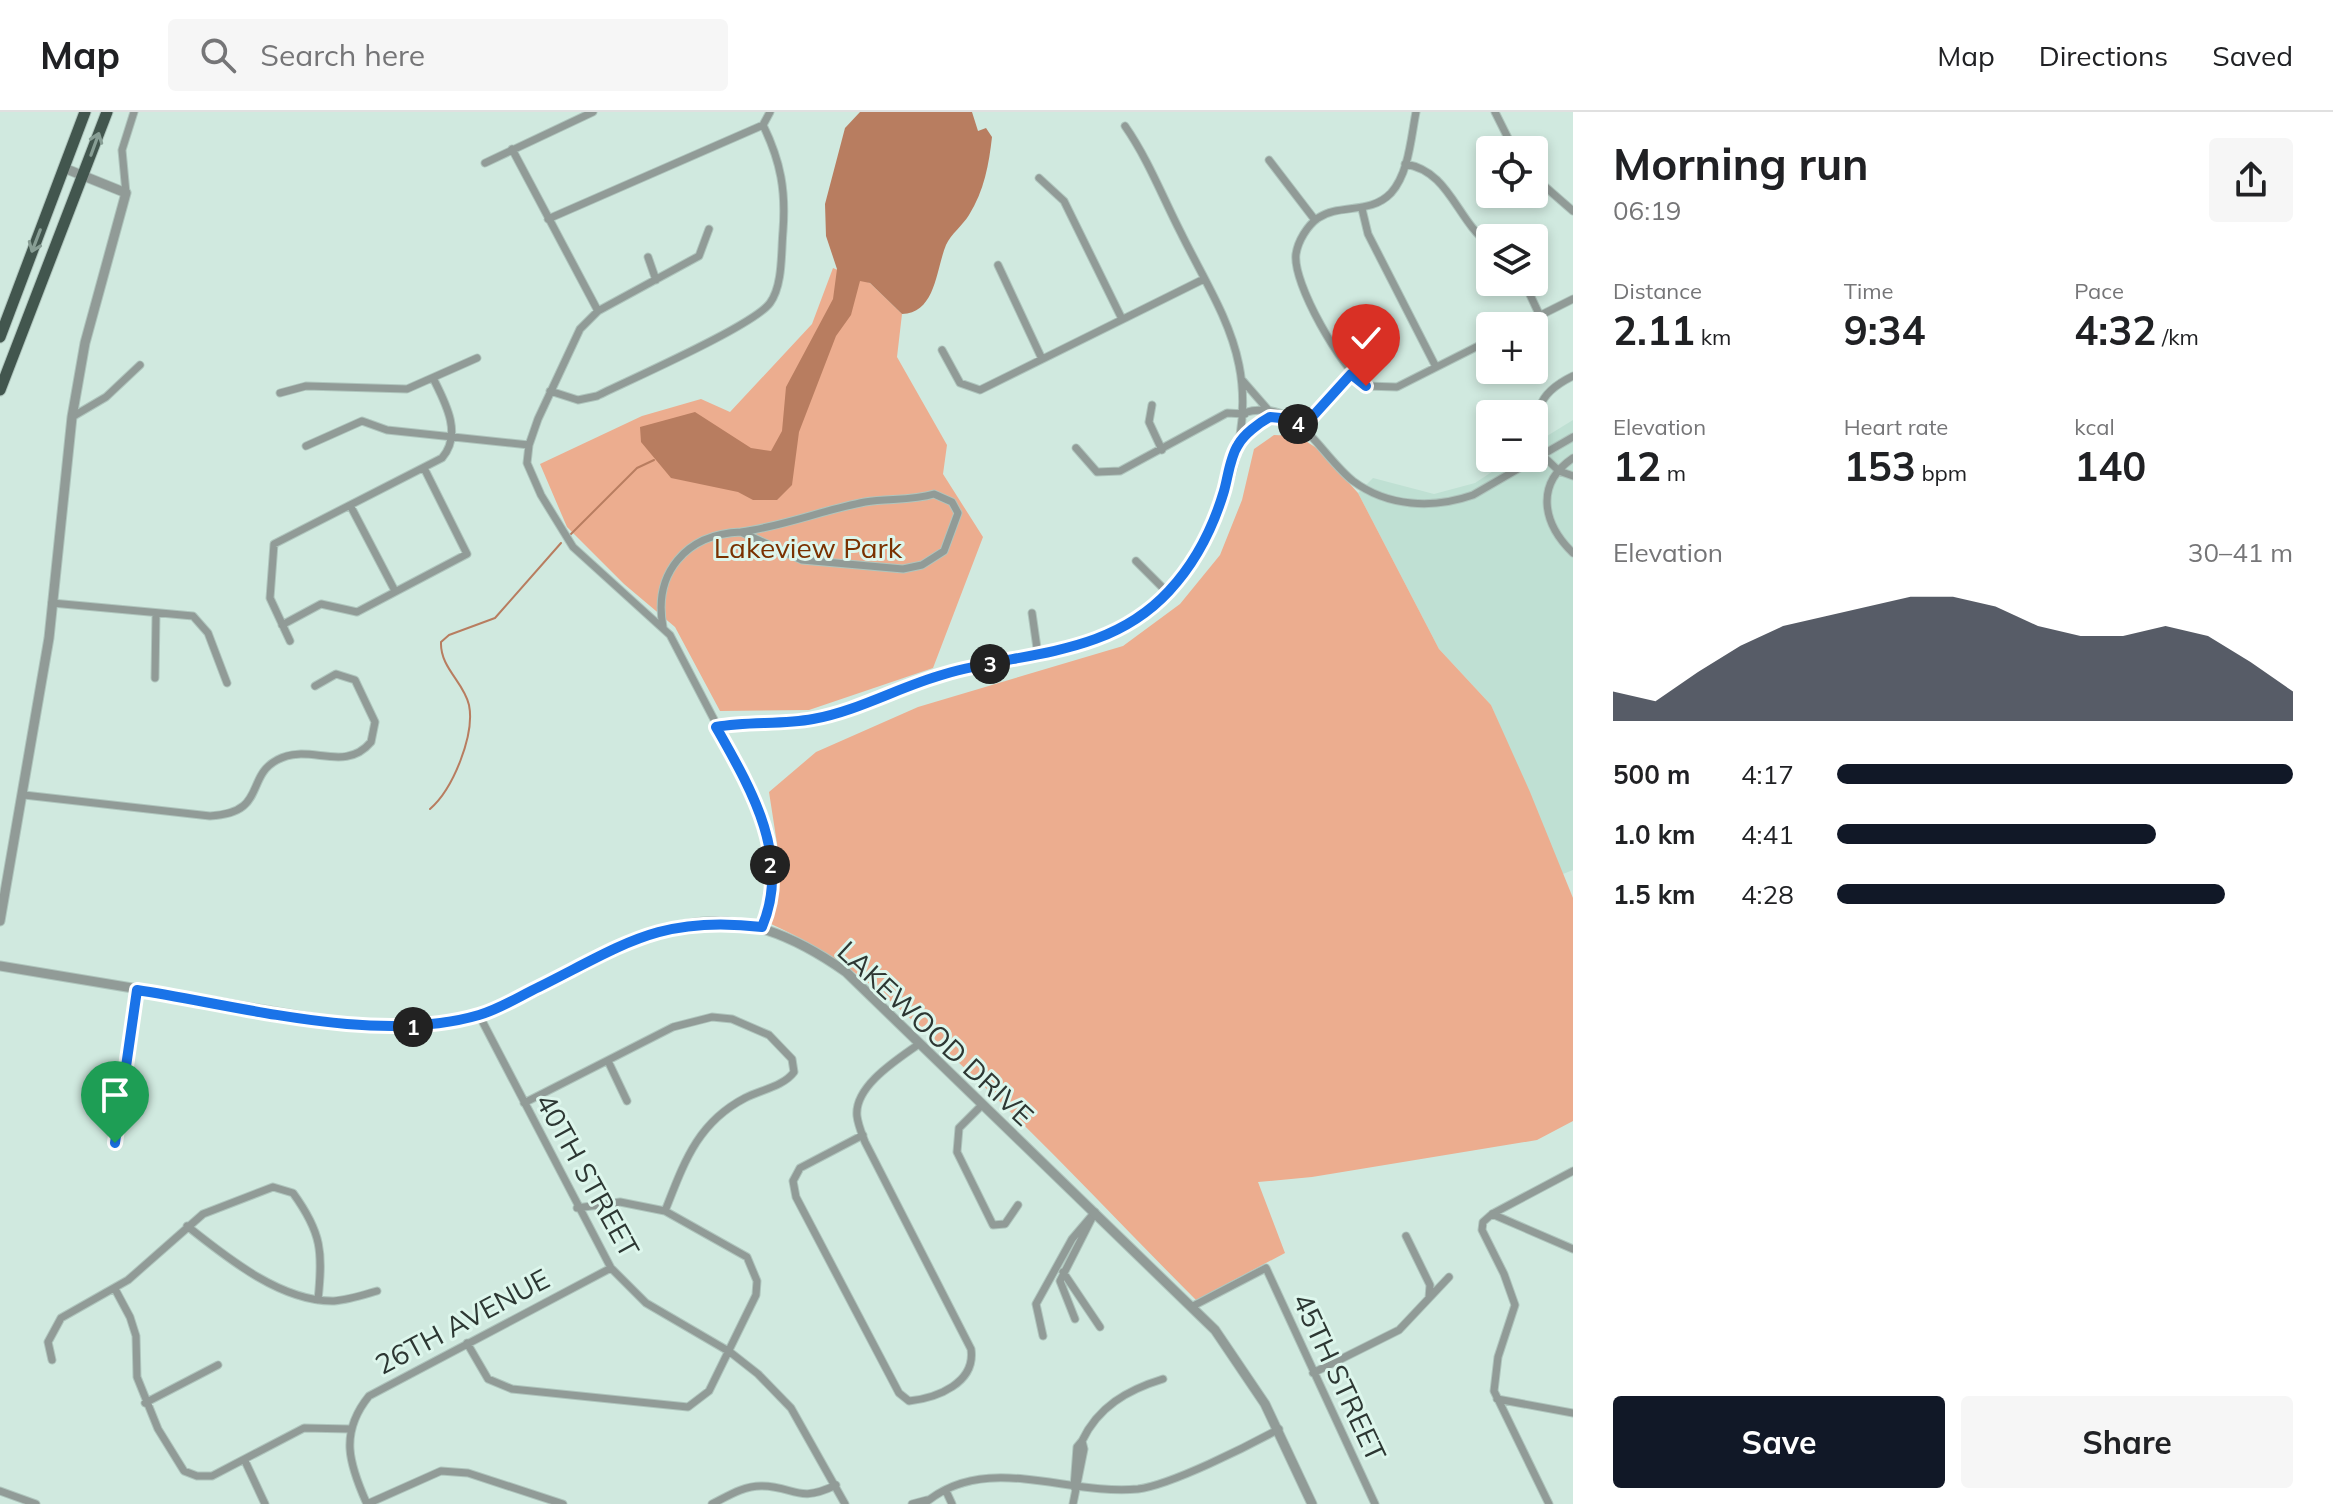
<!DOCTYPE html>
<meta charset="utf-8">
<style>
body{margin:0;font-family:Mulish,sans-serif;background:#f6f6f6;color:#202124;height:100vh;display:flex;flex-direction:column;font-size:30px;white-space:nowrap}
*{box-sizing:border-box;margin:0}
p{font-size:26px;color:#757577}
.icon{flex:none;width:44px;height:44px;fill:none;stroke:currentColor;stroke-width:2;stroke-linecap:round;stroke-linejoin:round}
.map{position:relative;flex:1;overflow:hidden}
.panel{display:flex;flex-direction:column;background:#fff;width:760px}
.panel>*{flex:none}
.fabs{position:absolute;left:1476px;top:24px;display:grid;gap:16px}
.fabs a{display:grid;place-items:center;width:72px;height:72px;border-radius:8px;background:#fff;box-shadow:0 4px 12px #0003;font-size:40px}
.pin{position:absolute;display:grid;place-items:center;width:68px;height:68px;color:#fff;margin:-82px -34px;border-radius:50% 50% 50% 0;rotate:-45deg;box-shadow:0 0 8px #0007}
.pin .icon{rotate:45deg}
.km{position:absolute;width:40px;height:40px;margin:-20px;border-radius:50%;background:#222;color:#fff;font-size:22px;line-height:40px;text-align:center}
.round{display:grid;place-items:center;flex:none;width:84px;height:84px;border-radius:8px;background:#f6f6f6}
.headline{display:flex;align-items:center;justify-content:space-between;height:136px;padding:0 40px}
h1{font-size:44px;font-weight:700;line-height:60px}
.stats{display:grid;grid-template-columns:repeat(3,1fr);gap:12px;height:136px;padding:8px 40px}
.stats div{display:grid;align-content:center}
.stats b{font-size:40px;font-weight:700}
.stats small{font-size:22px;font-weight:400}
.stats p{font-size:22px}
.chart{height:224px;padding:16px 40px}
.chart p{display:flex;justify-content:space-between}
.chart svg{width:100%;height:144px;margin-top:8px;fill:#111827;opacity:.7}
.primary-button{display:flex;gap:16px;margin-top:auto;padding:16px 40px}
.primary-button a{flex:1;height:92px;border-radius:8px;background:#111827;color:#fff;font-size:32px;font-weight:700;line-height:92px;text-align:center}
.primary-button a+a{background:#f6f6f6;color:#202124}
ul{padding:0 40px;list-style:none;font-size:26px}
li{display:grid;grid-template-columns:128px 96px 1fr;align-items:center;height:60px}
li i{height:20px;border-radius:10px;background:#111827}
header{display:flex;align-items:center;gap:48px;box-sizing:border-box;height:112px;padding:0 40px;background:#fff;border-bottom:2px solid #e0e0e0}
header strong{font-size:38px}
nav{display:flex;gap:44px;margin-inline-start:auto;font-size:28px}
.search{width:560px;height:72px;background:#f6f6f6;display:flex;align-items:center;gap:20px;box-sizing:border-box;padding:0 28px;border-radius:8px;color:#757577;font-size:30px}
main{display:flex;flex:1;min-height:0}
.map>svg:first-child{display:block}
.built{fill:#bfe0d3}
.green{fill:#ecad8f}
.water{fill:#b87d60}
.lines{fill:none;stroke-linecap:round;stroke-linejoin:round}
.stream{stroke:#b87d60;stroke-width:2}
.minor-casing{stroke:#afc5bd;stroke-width:9}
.tertiary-casing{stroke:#afc5bd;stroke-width:11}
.trunk-casing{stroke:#afc5bd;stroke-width:13}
.minor{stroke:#919b97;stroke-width:7}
.tertiary{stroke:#919b97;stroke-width:9}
.trunk{stroke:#42564e;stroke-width:11}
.oneway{stroke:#889e95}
.route-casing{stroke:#fff;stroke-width:16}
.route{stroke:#1a73e8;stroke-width:10}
.labels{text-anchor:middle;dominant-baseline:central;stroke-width:6;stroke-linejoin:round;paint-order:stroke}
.park-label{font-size:28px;fill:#7a3100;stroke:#ddf6ec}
.street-label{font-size:28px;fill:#2d3733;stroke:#ddf6ec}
</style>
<header>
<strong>Map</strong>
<div class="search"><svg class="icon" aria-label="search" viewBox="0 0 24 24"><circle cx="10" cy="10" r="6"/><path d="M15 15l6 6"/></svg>Search here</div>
<nav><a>Map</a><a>Directions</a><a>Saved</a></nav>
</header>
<main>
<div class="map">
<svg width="1573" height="1392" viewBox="0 0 1573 1392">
<rect width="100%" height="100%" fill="#d0e9df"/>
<!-- built -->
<path class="built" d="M1573 308V758L1563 762 1491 593 1439 537 1358 381 1373 366 1434 382 1475 371 1513 346H1534V332Z"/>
<!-- green -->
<path class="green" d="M833 156 870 171 902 202 897 245 947 333 943 362 983 425 933 556 809 598 720 599 675 515 624 472 567 415 540 352 642 304 701 287 730 300 812 212Z
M1274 323 1298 324 1318 337 1358 381 1439 537 1491 593 1530 680 1573 786V1009L1537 1028 1312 1065 1258 1070 1285 1141 1196 1188C1113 1105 1033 1018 946 939 888 886 845 845 771 812L780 751 769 680 816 640 918 595 1123 534 1180 492 1220 443 1242 388 1254 337Z"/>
<!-- water -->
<path class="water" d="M860 0H972L978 19 986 16 992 25C989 52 984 79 969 103 963 113 951 122 946 133 936 157 936 201 902 202L870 171 860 169 851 203 836 224 799 320 792 373 777 388H753L738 380 671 366 641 330 640 315 695 300 751 336 771 339 782 319 786 275 833 187 837 157 826 124 825 92 845 16Z"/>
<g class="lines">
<!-- stream -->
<path class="stream" d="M570 423 637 356 654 348
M430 697C453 677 475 623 469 593 464 570 440 556 441 530L449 523 495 506 561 431"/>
<!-- minor casing -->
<g class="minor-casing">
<path id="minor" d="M1416 0C1411 25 1409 61 1391 81 1370 103 1340 91 1318 106 1307 114 1298 129 1296 142 1292 171 1342 257 1366 274L1397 275 1490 228
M1495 0 1514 38
M512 37 598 199
M1269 48 1315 108
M485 51 593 0
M1405 52C1450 59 1456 108 1490 133
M1534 65 1573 99
M1039 66 1064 89 1122 207
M126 81 122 38 134 0
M1362 97 1368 122 1436 255
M548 107 763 13
M709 117 699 144 598 199 580 217 538 307 529 333 527 351 541 383 573 435 670 523 757 690 768 731 771 767V789L762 815
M648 145 656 168
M998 153 1042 247
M1524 170 1540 204
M1519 214 1573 187
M942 238 960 271 980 278 1204 167
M1573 264C1532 284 1536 302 1542 343L1559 359 1573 364
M1243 269 1270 300
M550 279 578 288 597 284C629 268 753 214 770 191 783 173 781 141 783 119 786 79 781 50 763 13L770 0
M280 281 306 274 407 277 477 246
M1152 293 1149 310 1162 338
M1243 301C1297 284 1319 342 1353 369 1388 395 1433 397 1473 383L1573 325
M72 305 106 285 140 253
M1303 315 1351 262
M1239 331 1270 305
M306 334 362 309 387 318 529 333
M1076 336 1097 360 1120 359 1227 301 1245 302
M1573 346C1535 372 1542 411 1573 441
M934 382 952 390 958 401 944 439 922 453 903 457 802 448 741 420C784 414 823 398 865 390 888 386 911 389 934 382Z
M350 393 395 479
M1136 449 1168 481
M52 491 193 504 208 521 227 571
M1032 501 1038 543
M282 513 321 492 357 500 467 442 424 356
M663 515C653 461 686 422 741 420
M290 529 270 486 274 432 442 346C463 322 445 290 433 266
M155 566 156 502
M716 615C752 608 789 613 824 605 871 594 914 568 961 557 1013 545 1071 546 1118 518 1200 472 1258 345 1239 253 1230 207 1202 164 1181 121 1163 86 1148 47 1125 14
M24 683 210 704C267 701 245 665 277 648 309 630 344 662 371 630L375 610 355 568 336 562 315 574
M479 903 611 1156 646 1191 730 1240 758 1262 791 1296 845 1392
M608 949 627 989
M524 991 673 915 712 905 732 907 769 923 792 947 794 960C784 974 761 978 745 986 697 1011 684 1051 665 1099
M982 993 959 1016 957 1040 993 1113 1005 1112 1018 1093
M863 1023 800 1056 793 1069 796 1085 899 1281 909 1289C937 1286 976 1271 971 1237L865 1030C862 1022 858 1013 857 1004 854 974 898 947 919 932
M115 1031 137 878
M1492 1102 1573 1137
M187 1114C226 1145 281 1190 334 1189 348 1188 363 1183 377 1179
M1406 1124 1430 1173 1429 1186
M1063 1160 1100 1215
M115 1177 130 1205 136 1224 137 1265 158 1317 184 1359 197 1364H212L304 1316 350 1317
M1193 1194 1266 1156 1375 1392
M1075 1207 1060 1169 1094 1102
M1043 1224 1036 1192 1072 1127 1095 1100
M467 1231 488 1267 512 1277 688 1295 709 1279 756 1183 757 1169 747 1145 665 1099 620 1090 577 1096
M52 1248 48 1230 61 1206 128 1168 203 1102 273 1075 293 1081C322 1121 323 1140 318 1188
M1313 1261 1399 1218 1449 1165
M1497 1287 1573 1301
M145 1291 218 1253
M245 1349 265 1392
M1074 1375 1077 1335 1082 1329
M0 1379 36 1392
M946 1379 952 1392
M367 1392C349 1352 339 1321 369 1284L611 1156
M367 1392 441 1359 468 1361 563 1392
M712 1392C728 1384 743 1374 761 1374 795 1374 797 1392 836 1373
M912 1392 927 1388
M924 1392C985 1339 1066 1384 1138 1377 1171 1373 1248 1334 1279 1317
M1073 1392 1084 1337 1082 1329C1098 1295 1127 1278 1163 1267
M1549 1392 1494 1279 1498 1245 1515 1193 1504 1162 1482 1118 1483 1110 1492 1102 1573 1059"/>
</g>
<!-- tertiary casing -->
<g class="tertiary-casing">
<path id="tertiary" d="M0 809 49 526 72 305 85 231 126 81 64 56
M0 854 367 915C405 915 445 914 482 902 627 850 687 748 846 860L1215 1218 1265 1292 1312 1392"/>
</g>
<!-- trunk casing -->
<g class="trunk-casing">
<path id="trunk" d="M0 225 85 0
M0 278 107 0"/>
</g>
<!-- minor -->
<use href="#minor" class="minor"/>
<!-- tertiary -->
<use href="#tertiary" class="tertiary"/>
<!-- trunk -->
<use href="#trunk" class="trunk"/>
</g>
<!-- one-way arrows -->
<defs><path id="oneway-shaft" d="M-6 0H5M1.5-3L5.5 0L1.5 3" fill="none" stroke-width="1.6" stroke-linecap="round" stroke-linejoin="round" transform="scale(2)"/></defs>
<g class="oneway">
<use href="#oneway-shaft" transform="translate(95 32) rotate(-70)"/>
<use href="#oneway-shaft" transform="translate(36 129) rotate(111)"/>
</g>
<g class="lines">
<!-- route casing -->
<g class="route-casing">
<path id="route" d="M115 1031 137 878C241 894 377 933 479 903 500 897 520 884 539 875 625 832 661 803 762 815 792 745 750 675 716 615 749 609 781 613 813 607 858 599 901 574 945 562 1024 539 1108 545 1169 479 1195 451 1213 416 1224 379 1228 365 1230 345 1238 333 1244 322 1259 311 1270 305L1291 307 1303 315 1351 262 1366 274"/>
</g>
<!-- route -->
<use href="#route" class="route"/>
</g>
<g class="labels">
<!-- park labels -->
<g class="park-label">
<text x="808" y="435">Lakeview Park</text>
</g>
<!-- street labels -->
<g class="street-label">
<text transform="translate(936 921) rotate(43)">LAKEWOOD DRIVE</text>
<text transform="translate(588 1063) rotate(61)">40TH STREET</text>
<text transform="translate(462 1209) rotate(-28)">26TH AVENUE</text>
<text transform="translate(1340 1265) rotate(65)">45TH STREET</text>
</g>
</g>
</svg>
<div class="fabs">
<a><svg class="icon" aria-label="locate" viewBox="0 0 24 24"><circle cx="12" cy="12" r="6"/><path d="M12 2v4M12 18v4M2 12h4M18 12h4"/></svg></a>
<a><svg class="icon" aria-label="layers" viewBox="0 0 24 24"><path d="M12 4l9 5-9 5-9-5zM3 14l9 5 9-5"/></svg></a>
<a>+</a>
<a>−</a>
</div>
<div class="pin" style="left:115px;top:1031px;background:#1e9e55"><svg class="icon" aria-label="arrive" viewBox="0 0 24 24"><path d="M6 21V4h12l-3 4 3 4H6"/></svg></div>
<div class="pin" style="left:1366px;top:274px;background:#d93025"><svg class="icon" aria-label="check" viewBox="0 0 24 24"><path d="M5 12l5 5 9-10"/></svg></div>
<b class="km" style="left:413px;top:915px">1</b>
<b class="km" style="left:770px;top:753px">2</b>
<b class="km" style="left:990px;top:552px">3</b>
<b class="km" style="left:1298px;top:312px">4</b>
</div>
<section class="panel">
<div class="headline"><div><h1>Morning run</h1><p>06:19</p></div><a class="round"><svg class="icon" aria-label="share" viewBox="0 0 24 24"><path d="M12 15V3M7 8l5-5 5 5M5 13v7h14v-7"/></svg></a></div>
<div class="stats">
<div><p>Distance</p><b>2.11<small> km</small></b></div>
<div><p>Time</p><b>9:34</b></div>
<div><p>Pace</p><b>4:32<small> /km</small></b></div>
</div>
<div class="stats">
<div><p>Elevation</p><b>12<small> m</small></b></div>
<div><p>Heart rate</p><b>153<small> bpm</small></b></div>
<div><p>kcal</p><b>140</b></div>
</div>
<div class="chart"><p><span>Elevation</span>30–41 m</p>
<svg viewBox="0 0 160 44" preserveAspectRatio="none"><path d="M0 44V35L10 38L20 29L30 21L40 15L50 12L60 9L70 6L80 6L90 9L100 15L110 18L120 18L130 15L140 18L150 26L160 35V44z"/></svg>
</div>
<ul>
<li><b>500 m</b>4:17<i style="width:100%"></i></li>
<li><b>1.0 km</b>4:41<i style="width:70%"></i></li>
<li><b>1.5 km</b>4:28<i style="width:85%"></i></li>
</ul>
<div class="primary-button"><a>Save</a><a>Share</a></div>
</section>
</main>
